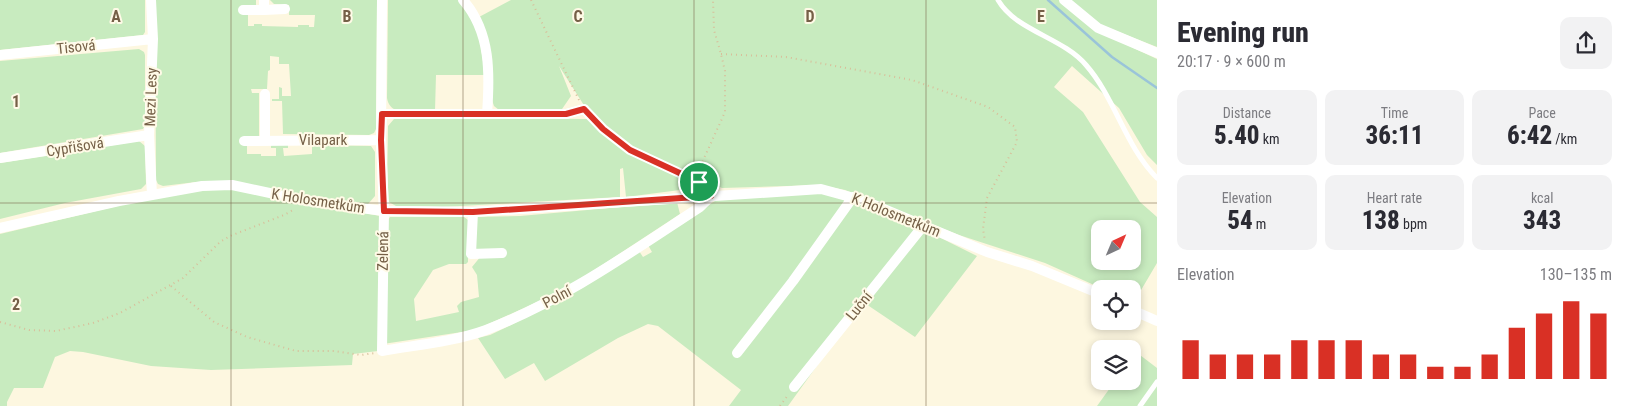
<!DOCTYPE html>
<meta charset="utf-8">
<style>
body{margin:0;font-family:"Roboto Condensed",sans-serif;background:#f2f2f3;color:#2b2b33;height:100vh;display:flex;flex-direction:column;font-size:19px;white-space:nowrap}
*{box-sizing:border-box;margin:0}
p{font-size:16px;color:#7c7c81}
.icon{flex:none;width:28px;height:28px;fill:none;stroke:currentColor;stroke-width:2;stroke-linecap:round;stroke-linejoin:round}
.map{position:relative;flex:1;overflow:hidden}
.side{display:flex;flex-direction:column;background:#fff;width:475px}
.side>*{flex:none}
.needle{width:32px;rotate:44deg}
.fabs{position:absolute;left:1091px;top:220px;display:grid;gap:10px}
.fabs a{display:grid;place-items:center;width:50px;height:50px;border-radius:10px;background:#fff;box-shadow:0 2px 8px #0003;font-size:25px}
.pin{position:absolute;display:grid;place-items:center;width:42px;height:42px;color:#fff;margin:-21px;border:2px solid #fff;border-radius:50%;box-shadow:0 1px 5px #0007}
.round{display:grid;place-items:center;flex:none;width:52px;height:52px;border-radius:10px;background:#f2f2f3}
.summary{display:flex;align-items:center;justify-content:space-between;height:85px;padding:0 20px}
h1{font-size:28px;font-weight:800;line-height:38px}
.figures{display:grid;grid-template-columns:repeat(3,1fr);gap:8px;height:85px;padding:5px 20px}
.figures div{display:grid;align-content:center;border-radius:10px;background:#f2f2f3;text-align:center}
.figures b{font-size:25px;font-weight:800}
.figures small{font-size:14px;font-weight:400}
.figures p{font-size:14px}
.chart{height:140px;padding:10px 20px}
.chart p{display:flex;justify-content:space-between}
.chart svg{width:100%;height:90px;margin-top:5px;stroke:#d93025;stroke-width:6}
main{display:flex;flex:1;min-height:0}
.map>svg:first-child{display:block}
.green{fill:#c8ebbf;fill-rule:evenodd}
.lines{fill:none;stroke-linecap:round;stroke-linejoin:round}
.stream{stroke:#9ac4d9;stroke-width:2.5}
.path{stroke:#d8be9a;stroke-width:2;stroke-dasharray:1 4;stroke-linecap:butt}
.service{stroke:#fff;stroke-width:5}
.minor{stroke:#fff;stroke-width:10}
.route-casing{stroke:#fff;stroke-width:10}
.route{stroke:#d93025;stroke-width:6}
.grid{fill:none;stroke:#756047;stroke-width:1;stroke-opacity:0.55}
.labels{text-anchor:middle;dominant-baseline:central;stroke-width:4;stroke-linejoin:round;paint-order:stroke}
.street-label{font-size:15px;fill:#756047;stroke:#fffae7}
.grid-label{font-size:16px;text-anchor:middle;font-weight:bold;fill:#756047;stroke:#fffae7;stroke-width:4;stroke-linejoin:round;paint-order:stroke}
</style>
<main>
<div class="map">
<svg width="1157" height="406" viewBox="0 0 1157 406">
<rect width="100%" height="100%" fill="#fdf7e0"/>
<!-- green -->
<path class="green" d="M0 0H145V32L143 35 0 50Z
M155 0H256V6H240V14H248V26H254V24H262V26L298 27V25H309V27H314L315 15H289V5L274 4 270 0H377L376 129 374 133 369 135 283 134 282 101H272V99H279V87L282 88V96H291L289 64H279V57L270 56V70L268 71 267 89H251L252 93H259V138L247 144V154H261V156H276V148H271V144L288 145V148H283L284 156 312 154V145L371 146 375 152V196L368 204 361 205 324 198 196 182 163 186 158 184 156 180Z
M388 0H458L467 11 479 35 485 75H436L435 111 396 110C391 108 388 104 387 98Z
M511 0H1060L1112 38 1157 59V165L1147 155 1119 108 1072 66 1054 87 1083 112 1140 202 1157 217V263L1134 302H1133L1132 289H1103L1045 263 959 235 845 190 820 185 722 188 631 149 587 110 559 66 571 96 560 112 499 110 494 106 492 100 479 17ZM1100 229H1132V261H1100Z
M1067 0H1157V47L1101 25Z
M139 49 144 52 145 55V125L143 129 0 153V61Z
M398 118 590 119C618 154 663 168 703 187L626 197 623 168 620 169V197L442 207 396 206 389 202 387 195 388 126 394 119Z
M139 141 145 146 146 184 141 189 65 203 0 219V163Z
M233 189 380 216 378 351 353 354 352 365 211 370 151 366 83 352 70 351 55 357 43 388H14L7 402V406H0V234L134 202 192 191Z
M826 193C876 203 930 233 977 256L915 337 863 302 788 406H729L741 390 658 326 648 324 618 338 545 381 534 363 505 379 478 338 490 335 509 326 582 288 639 251 643 257 652 252 648 245 715 201 721 199Z
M677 202 680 214 581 279 546 298 475 330 383 344 388 220 390 217H464L468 220V262L466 264H449L433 270 414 299 416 321 459 312 457 306 461 302 479 297 477 275 472 267 481 256H506V251H476L474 217 520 216Z
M1136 352 1157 368V406H1097L1115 381H1132L1133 356Z"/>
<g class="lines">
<!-- stream -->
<path class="stream" d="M1048 0 1112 57 1157 88"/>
<!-- path -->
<path class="path" d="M531 0 579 100
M721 54 786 57 912 80 988 107 1015 127 1017 142 987 198 983 229 985 241
M591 116 603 129 630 150 707 187
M699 181 701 165 725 112V71L721 54 714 30 713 0
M171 286 214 322 247 337 296 351H334L361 355 375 353
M0 322 29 330 56 331 93 323 120 313 183 278 220 242 230 236 284 215 295 209
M780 406 788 395"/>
<!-- service -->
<path class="service" d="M998 0C1016 31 1062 37 1086 65 1115 98 1125 146 1157 178
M1140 406 1157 382"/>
<!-- minor -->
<path class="minor" d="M151 0 153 39 149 135 152 195
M264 0V10L285 9
M382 0 381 140 384 211 382 351C416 345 453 342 486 330 564 300 631 252 700 207L711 196
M463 0C491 32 490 74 487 114
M1064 0 1098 28 1157 53
M243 10H264
M0 55 153 39
M382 114H566L584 109
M265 139V94
M244 141 381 140
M0 158 149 135
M473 212 471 254 502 253
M0 228 119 201 202 186 232 185 307 201 384 211 473 212 821 189 865 201 987 252 1032 266 1100 294
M1132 310 1157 321
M737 353 793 281 853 197
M794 387 923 226"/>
</g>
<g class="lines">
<!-- route casing -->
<g class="route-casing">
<path id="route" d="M584 109 603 129 630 150 699 182 708 188 711 196 473 212 384 211 381 140 382 114H566Z"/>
</g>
<!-- route -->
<use href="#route" class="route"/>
</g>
<!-- grid -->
<path class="grid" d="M231 0V406M463 0V406M694 0V406M926 0V406M0 203H1157"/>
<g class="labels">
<!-- street labels -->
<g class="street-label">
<text transform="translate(76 47) rotate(-6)">Tisová</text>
<text transform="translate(151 97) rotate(-88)">Mezi Lesy</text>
<text x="323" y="140">Vilapark</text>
<text transform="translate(75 147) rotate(-9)">Cypřišová</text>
<text transform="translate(318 201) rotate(9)">K Holosmetkům</text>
<text transform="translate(896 215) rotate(22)">K Holosmetkům</text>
<text transform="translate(383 251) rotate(-89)">Zelená</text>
<text transform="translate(557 297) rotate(-28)">Polní</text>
<text transform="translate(859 306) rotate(-51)">Luční</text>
</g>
</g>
<g class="grid-label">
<text x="116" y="22">A</text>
<text x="347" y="22">B</text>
<text x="578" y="22">C</text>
<text x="810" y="22">D</text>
<text x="1041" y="22">E</text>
<text x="16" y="107">1</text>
<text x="16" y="310">2</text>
</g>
</svg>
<div class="fabs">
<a><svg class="needle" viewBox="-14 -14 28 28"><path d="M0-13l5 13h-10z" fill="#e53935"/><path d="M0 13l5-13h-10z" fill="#7c7c81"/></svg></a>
<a><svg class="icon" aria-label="locate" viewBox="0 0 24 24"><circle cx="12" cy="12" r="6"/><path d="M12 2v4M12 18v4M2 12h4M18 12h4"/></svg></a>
<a><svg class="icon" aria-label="layers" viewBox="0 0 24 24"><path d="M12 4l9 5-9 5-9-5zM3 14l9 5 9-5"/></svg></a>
</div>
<div class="pin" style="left:699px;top:182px;background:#1e9e55"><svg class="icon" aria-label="arrive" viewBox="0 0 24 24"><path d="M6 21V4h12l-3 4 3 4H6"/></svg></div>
</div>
<section class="side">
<div class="summary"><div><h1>Evening run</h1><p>20:17 · 9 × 600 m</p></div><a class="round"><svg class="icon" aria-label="share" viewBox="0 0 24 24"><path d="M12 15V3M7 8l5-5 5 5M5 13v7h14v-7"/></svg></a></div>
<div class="figures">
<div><p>Distance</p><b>5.40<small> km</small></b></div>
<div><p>Time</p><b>36:11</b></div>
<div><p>Pace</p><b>6:42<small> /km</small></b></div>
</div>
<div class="figures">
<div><p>Elevation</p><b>54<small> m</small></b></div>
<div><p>Heart rate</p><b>138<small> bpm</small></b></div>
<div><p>kcal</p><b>343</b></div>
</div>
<div class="chart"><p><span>Elevation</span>130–135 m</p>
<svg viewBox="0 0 160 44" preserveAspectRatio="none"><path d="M5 44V25M15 44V32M25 44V32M35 44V32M45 44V25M55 44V25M65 44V25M75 44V32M85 44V32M95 44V38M105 44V38M115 44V32M125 44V19M135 44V12M145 44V6M155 44V12"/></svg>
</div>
</section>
</main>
